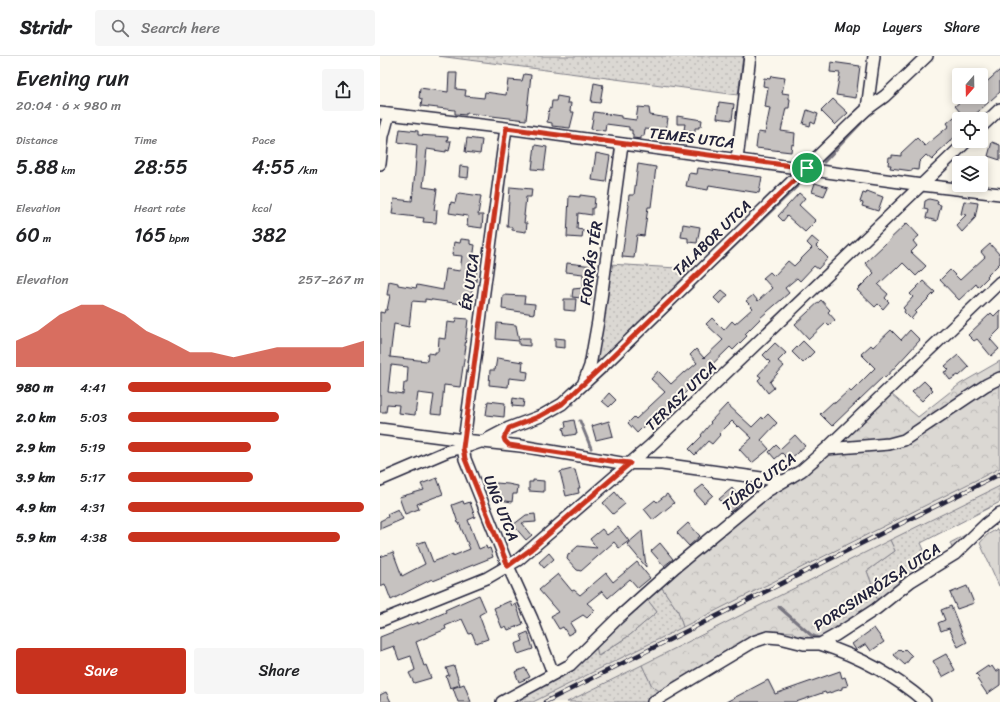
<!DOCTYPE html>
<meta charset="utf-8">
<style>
body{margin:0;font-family:Sriracha,sans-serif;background:#f6f6f6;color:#202124;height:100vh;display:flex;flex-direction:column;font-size:15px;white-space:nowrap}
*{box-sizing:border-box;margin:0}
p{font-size:13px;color:#757577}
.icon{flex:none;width:22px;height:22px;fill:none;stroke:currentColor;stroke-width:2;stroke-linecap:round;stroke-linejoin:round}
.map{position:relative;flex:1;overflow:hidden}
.sheet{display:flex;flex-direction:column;background:#fff;width:380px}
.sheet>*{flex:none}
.needle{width:26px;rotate:200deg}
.fabs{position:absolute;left:572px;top:12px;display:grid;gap:8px}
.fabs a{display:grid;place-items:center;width:36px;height:36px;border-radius:4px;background:#fff;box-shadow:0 2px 10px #0003;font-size:20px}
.pin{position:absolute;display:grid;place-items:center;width:34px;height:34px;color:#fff;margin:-17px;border:2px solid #fff;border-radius:50%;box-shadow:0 1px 4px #0007}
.round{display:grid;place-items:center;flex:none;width:42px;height:42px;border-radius:4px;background:#f6f6f6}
.overview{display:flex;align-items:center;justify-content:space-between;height:68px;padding:0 16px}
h1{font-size:22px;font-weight:600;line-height:30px}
.metrics{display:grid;grid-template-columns:repeat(3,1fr);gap:6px;height:68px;padding:4px 16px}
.metrics div{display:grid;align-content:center}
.metrics b{font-size:20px;font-weight:600}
.metrics small{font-size:11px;font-weight:400}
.metrics p{font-size:11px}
.chart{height:112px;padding:8px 16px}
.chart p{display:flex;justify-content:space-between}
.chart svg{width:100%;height:72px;margin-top:4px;fill:#c8321e;opacity:.7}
.button{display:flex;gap:8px;margin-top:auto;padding:8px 16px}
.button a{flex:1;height:46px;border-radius:4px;background:#c8321e;color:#fff;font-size:16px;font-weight:600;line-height:46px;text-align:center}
.button a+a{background:#f6f6f6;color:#202124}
ul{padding:0 16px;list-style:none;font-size:13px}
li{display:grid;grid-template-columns:64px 48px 1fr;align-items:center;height:30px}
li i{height:10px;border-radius:5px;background:#c8321e}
header{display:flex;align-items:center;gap:24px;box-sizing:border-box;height:56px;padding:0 20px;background:#fff;border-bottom:1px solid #e0e0e0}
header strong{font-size:19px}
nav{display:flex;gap:22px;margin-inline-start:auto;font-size:14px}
.search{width:280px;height:36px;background:#f6f6f6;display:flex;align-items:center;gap:10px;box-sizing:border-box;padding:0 14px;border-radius:4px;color:#757577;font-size:15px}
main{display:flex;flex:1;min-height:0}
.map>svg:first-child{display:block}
.built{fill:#ebe7df}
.grass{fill:url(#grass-dots);stroke:#7e7d87}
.forest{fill:url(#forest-crowns);stroke:#7e7d87}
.pitch{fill:#dbd8d3;stroke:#7e7d87}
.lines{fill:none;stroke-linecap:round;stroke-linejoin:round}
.stream{stroke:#787681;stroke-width:3}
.building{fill:#c6c2c0;stroke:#22223b;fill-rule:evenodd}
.street-casing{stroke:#22223b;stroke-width:14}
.street{stroke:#fbf7ec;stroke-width:11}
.rail-casing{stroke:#22223b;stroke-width:4.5}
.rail{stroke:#fbf7ec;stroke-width:3;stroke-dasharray:9;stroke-linecap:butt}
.route-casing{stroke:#fff;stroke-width:8}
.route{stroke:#c8321e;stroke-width:5}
.labels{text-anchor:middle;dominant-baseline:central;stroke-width:4;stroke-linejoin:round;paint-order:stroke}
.street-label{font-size:15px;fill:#22223b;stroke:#fbf7ec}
</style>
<header>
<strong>Stridr</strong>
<div class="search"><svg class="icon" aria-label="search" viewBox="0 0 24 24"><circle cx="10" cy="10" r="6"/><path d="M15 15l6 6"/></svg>Search here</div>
<nav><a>Map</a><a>Layers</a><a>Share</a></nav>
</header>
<main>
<section class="sheet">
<div class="overview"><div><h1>Evening run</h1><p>20:04 · 6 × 980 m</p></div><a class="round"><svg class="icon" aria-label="share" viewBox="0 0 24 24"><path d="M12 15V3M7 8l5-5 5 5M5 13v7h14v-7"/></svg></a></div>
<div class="metrics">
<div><p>Distance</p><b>5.88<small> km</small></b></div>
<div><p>Time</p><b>28:55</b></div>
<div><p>Pace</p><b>4:55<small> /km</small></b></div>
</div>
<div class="metrics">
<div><p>Elevation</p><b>60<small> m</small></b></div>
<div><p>Heart rate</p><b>165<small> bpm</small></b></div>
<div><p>kcal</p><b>382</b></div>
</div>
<div class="chart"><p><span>Elevation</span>257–267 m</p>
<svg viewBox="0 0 160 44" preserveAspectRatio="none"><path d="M0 44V28L10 22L20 12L30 6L40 6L50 12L60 22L70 28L80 35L90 35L100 38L110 35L120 32L130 32L140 32L150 32L160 28V44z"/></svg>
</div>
<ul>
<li><b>980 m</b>4:41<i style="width:86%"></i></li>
<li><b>2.0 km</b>5:03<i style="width:64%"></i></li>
<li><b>2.9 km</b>5:19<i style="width:52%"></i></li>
<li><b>3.9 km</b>5:17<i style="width:53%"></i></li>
<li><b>4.9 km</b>4:31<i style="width:100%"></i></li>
<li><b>5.9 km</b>4:38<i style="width:90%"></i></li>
</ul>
<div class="button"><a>Save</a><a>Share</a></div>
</section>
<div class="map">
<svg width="620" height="646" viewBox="0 0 620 646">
<defs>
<pattern id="grass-dots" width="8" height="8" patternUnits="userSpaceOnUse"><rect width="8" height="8" fill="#dbd8d3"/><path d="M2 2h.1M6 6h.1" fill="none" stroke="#bcb9b6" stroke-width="1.8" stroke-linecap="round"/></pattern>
<pattern id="forest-crowns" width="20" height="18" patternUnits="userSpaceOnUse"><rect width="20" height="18" fill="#dbd8d3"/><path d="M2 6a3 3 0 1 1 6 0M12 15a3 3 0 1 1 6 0" fill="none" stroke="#bcb9b6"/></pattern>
</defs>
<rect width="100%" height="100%" fill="#fbf7ec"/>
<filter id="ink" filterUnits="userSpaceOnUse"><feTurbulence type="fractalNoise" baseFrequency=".025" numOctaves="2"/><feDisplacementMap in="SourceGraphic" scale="8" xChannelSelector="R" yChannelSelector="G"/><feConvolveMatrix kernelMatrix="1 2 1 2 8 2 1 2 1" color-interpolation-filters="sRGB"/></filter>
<g filter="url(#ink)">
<!-- built -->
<path class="built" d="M620 412V430L187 646H153Z"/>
<!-- grass -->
<path class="grass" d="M58 0H363L358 39Z
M229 208 314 213 298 227 304 236 210 317Z
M620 430V446L541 487 550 507 573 494 570 487 585 479 587 482 570 499 530 523 499 548 487 515 515 495 510 484Z
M280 529 298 555 303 571 153 646H130L216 589 219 600 250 579 277 556 266 542Z
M262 609 272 630 281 636 267 646H187Z"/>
<!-- forest -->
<path class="forest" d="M620 305V412L303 571 298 555 280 529 511 338 538 361 580 328Z
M510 484 515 495 487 515 499 548 456 583 418 592 413 576 391 575 375 580 281 636 272 630 262 609Z
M266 542 277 556 250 579 218 600 216 589Z"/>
<!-- pitch -->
<path class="pitch" d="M617 473 620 479V530H619L600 487 607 479Z"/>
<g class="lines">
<!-- stream -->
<path class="stream" d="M444 106 481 67 483 62
M193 348 192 346 224 317 326 217 429 119
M200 365 211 392
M399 551 431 579 441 583"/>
</g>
<!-- building -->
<path class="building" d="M451 6 480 10 476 42 456 39 460 17 450 16Z
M620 14V36L590 63H579V77L557 97 558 98 552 104 546 99 539 106 538 114 532 113V115L510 112 511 109H508L509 101H512V99L521 100V97L537 82 545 90 569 70 567 67 580 56 575 50 586 41H601V31Z
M69 17H77L76 33 86 34 85 40 104 42 105 36 126 39 128 24 142 25 144 18 151 19 146 64 86 57V59L75 58V54L41 50 42 43 39 42 40 32 68 36Z
M391 20 405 22 402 37 409 38V43H410L409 52H406L401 75 415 77 414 89 412 88 411 96 376 92 378 76 385 77 390 52 385 51 388 31 383 30 384 22 390 23Z
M214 27 223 29 220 47 211 46Z
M177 40 188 42 187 47H191L190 56H194L190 72 172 70V67L167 66 169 52 171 53 172 45H176Z
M453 43 468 57 455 69 441 55Z
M339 46 354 48 352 64 337 62Z
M258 51 269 52 270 59 288 62 286 75 265 73 264 80H261V83L253 82V78H252V74H249V71L226 68 225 75 211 73 214 56 241 60V62L256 64Z
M427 54 438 58 435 68 431 66 430 70 423 68Z
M297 60 322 64 321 70H319V72H315V76L304 74 305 68H297Z
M20 73 38 75V79L68 81 67 85H71L69 95 66 94V96L47 93 43 131 57 133 54 154H57L56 167 43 166 44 162 12 158 14 143 32 145 35 116 37 89 18 86Z
M87 82 102 84 100 98 85 96Z
M612 86 620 89V104L608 100Z
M155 89 167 91 164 114 152 113Z
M216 97 230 100 226 126 212 124Z
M258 108 276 111 271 151H268L264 180 257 179 254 202 242 201 249 149 248 148 249 139H254Z
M80 110 89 111 88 122 79 121Z
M318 112 382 121 379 137 329 129 328 134 306 130 309 117 317 118Z
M435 127 448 131 444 140 432 136Z
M130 131 152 133 151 141H146L144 160H145L144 167H147L146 176 132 174V171H127Z
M487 135 503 141 498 155 482 150 483 147 480 146 483 137 486 138Z
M79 137 101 140 98 159H103L102 172 87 170 88 160 69 157 71 146 75 147 77 138H78Z
M419 137 425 142 419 149 436 165 425 176 407 160 403 165 398 160Z
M200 139 215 141 214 152H212V159L198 157 197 173 203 174 202 182 187 181 189 140 200 141Z
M549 143 558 145 557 148 561 149 557 165 546 162 548 154 544 153 545 145Z
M584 145 598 147 595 162 582 176 576 169 586 159 581 158Z
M527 167 539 180 533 185 537 190 531 196 546 210 536 220 523 207 518 212 517 211 498 229 508 238 505 242 509 246 503 253 498 248 495 251 477 234 494 217 485 207Z
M303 168 320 171 317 187 308 186V182L301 181Z
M432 181 439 187 436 190 448 202 438 213 434 210 420 225 417 222 405 232 409 237 380 262V263L365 278 367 280 353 294 350 291 314 326 315 327 272 370 268 366 257 377 248 367 254 361 256 363 285 336 271 323 278 315 291 328 304 316 305 317 317 307 310 299 316 293 324 302 343 284 326 268 332 262 344 274 352 265 355 268 373 252 366 245 373 239 378 245 392 232 383 222 390 216 394 220 408 205 414 210 432 192 427 187Z
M81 183 90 184V188L95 189 92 211H97L96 226H93L90 249 45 243V246L32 245 29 271 14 268 10 301 47 305 48 297 55 298V296H58L59 282 65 283 67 266 75 267 76 262 88 263 85 290H86L80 331 64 329 61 359 51 358 54 339 38 337 35 359 18 357 19 349 7 348 6 356H0V256L4 257 5 254H7L10 239H7L9 225 18 227V229L36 232 37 229 63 234 66 213 80 215 82 200 72 199 74 186 80 187ZM11 309 28 311 27 327H24L23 338 8 336Z
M610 188 620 199V207L607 220 608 221 598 231 596 228 579 244 560 224 570 214 580 224 605 201 601 196Z
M187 207 214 210 211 243 192 241 193 233 203 232V218L186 216Z
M543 225 555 236 535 256 536 257 531 263 524 256 525 254 523 252 533 241 530 238Z
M342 234 348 239 340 248 334 242Z
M123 239 145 240 144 247 155 248 154 258 122 253Z
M184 243H196L195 255 184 254Z
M441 244 450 254 448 256 455 264 449 270 446 267 429 283 415 268Z
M620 254V273L610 283 619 293 611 300 597 283 594 285 588 279 611 257 614 260Z
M117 267 136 269 139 284 140 282H150V290L139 289V285L116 283Z
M511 274 521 284 530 274 540 284 505 322 504 320 452 370 440 358 453 346 455 347 469 334 471 336 495 312 481 298 491 289 493 291Z
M175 282 185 283V292L175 291Z
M423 285 434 296 423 307 412 296Z
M395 287 406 297 398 305 404 310 390 326 394 332 388 337 378 324 381 321 378 319 390 306 383 299Z
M578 299 589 311 579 320 578 319 570 324 564 316 569 314 565 310Z
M117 302 143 306 142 315 148 316 147 324 129 322 128 331 109 329 110 314H115Z
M544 325 553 334 542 345 532 336Z
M229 337 236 344 229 351 222 345Z
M133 342 144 344 143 351 132 350Z
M108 345 125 347 124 361 106 359Z
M347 348 372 371 382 361 383 363 388 358 397 367 381 384 389 393 372 407 359 393 372 382 359 370 358 371 352 365 339 378 340 379 332 388 328 385 315 399 309 393 322 380 321 379 331 367 330 366Z
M194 364 197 378 185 380 183 372 186 371 185 366Z
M229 365 233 380 216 384 212 370Z
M415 379 425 390 409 404 402 397 395 403 389 396 396 389 400 393Z
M192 413 193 414H195L200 432H198L199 437 186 440 180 416Z
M57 422 63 438 37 448 39 453 25 458 19 441 44 434 41 428Z
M153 424 164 425V436L149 435V426H153Z
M116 427 128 428 138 430 137 438H133L132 446 114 443Z
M323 429 333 439 324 447 314 436Z
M352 432 362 445 350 456 339 443Z
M235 436 245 448 233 458 223 447Z
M287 438 294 447 273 464 264 453 275 444 277 446Z
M83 445 84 448 90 446 95 461 88 464 99 493 106 490 107 493 110 492 113 501 53 525 52 523 11 544 5 528 0 530V501L13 496 22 520 45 508 37 488 45 485 53 506 73 498V500L90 493 79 467H78L72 449Z
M18 453 23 463 0 473V465L8 461 7 458Z
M155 458 156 466 142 467 152 479 146 484 133 469 146 459Z
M308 467 320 480 309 490 297 477Z
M238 471 249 485 239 492 234 486 201 515 197 514 187 503 188 499 198 490 217 492 210 483 222 473 227 479Z
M262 475 266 511 247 488Z
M280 487 293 503 284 510 271 495Z
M169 497 174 503 164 512 159 506Z
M257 506 270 522 258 532 250 523 228 542 222 535 207 547 215 554 207 562 203 559 190 567 195 575 188 579 183 571 179 573 171 560 178 556 159 534 178 518 192 535 194 534 200 539 226 517 233 526Z
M587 530 594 547 577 553 570 537Z
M99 539 106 555 99 559 108 583 96 587 92 577 89 578 82 563 65 570 66 573 36 586 44 610 46 609 51 622 34 627 29 617 35 614 31 600 19 604 14 590 0 595V581L38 566V568L66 556 65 554Z
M130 545 132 550 136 548 143 568 128 574 126 570 122 572 114 552Z
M571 550 583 580 587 586 578 591 569 572 561 575 558 567 565 564 561 554Z
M494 572 504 586 491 595 486 588 476 594 472 588Z
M148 576 153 593 138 598 135 588 143 585 141 579Z
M519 593 522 596 525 593 532 600 525 609 514 599Z
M566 598 575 614 562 621 553 605Z
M74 610 80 629 70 632 66 620 69 619 66 612Z
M608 610 609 612 612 610 616 616 620 613V629L607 638 597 623 599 621 596 618Z
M145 612 150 621 139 626 135 616Z
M460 615 462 622 465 621 468 630 462 631V633L446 638 445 636 416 646H346L388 624 395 638Z
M84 628 86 633 91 646H78L73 632Z
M6 636 11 646H0V639Z"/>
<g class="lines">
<!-- street casing -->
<g class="street-casing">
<path id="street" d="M487 53 494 0
M0 57 126 72 542 129 620 138
M601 71 620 53
M126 72 83 392 85 403 128 510 152 563 173 617
M357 103 370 0
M0 108 3 80 9 58
M204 326 210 310 218 265 242 88
M0 373 84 384 141 390 241 407 282 408 403 425
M446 393 509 388 524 384 606 329 620 322
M0 424 68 395 89 390 106 384 129 372 161 360 182 348 226 307 474 65 487 53 505 40 547 0
M0 565 107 522 138 504 270 390 587 85
M440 588C478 600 514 619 545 646
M122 646 190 609 238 562 295 511 387 435 421 415 446 393 620 226
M273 646 373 586 388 581 400 582 424 588H440L456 579 496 553 531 525 575 498 606 468 620 457"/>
</g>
<!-- street -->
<use href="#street" class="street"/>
<!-- rail casing -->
<g class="rail-casing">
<path id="rail" d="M165 646 620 418"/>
</g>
<!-- rail -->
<use href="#rail" class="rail"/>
</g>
</g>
<g class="lines" filter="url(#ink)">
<!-- route casing -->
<g class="route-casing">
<path id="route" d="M126 72 427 112 226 307 182 348 160 360 129 372 124 382 125 385 129 389 231 405 250 407 150 494 128 510 85 403 83 392Z"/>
</g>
<!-- route -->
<use href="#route" class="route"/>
</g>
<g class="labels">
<!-- street labels -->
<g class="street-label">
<text transform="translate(312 82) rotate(7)">TEMES UTCA</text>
<text transform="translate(332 182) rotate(-44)">TALABOR UTCA</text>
<text transform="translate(211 207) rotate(-82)">FORRÁS TÉR</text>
<text transform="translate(90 226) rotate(-82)">ÉR UTCA</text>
<text transform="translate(301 340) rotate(-44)">TERASZ UTCA</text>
<text transform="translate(379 426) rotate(-36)">TÚRÓC UTCA</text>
<text transform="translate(121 452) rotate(68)">UNG UTCA</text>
<text transform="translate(497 531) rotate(-33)">PORCSINRÓZSA UTCA</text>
</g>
</g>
</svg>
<div class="fabs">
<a><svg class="needle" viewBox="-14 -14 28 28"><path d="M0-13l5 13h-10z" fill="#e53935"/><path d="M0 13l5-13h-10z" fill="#757577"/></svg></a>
<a><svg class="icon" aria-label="locate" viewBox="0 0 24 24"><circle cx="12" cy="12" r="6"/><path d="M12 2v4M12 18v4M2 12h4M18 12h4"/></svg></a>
<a><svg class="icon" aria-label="layers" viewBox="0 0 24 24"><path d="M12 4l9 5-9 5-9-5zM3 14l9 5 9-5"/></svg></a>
</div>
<div class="pin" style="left:427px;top:112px;background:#1e9e55"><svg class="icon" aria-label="arrive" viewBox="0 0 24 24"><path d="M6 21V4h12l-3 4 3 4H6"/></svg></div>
</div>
</main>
